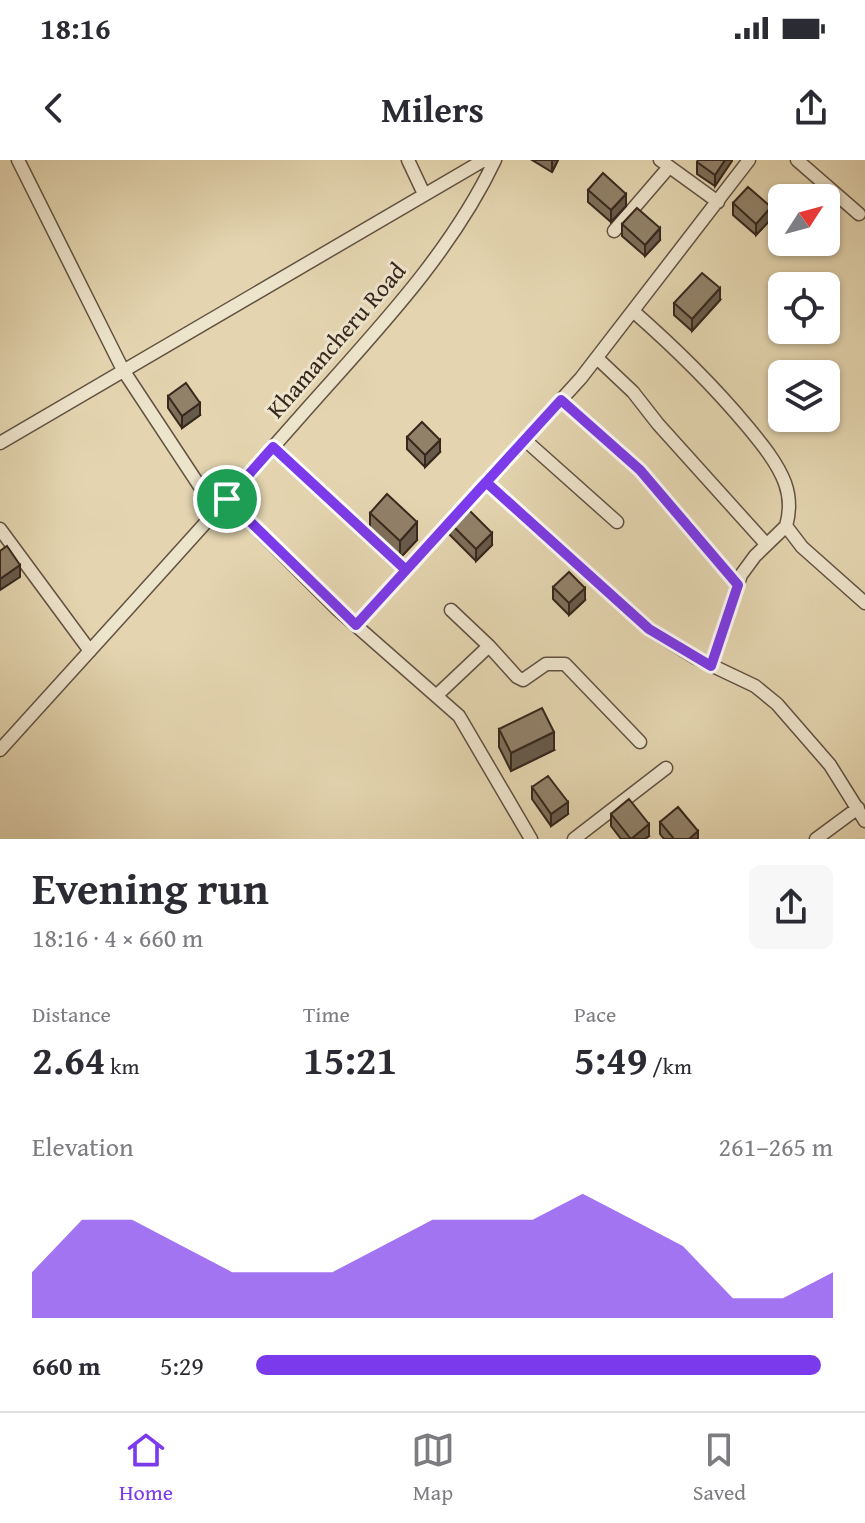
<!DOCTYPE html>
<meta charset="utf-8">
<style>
body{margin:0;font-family:"Gentium Book Plus",serif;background:#f7f7f7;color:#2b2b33;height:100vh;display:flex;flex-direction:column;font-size:30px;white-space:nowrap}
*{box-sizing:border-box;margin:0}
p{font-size:26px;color:#7c7c81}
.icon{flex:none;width:44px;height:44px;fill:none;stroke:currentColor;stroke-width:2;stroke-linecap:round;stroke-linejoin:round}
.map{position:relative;height:679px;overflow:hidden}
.drawer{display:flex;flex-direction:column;background:#fff;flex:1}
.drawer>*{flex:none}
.needle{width:52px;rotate:54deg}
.fabs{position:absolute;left:768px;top:24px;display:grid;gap:16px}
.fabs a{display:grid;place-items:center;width:72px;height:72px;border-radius:12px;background:#fff;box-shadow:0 2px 6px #0004;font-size:40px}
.pin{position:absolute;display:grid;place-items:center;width:68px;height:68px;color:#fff;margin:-34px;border:4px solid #fff;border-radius:50%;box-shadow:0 2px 8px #0007}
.round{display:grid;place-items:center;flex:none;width:84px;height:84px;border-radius:12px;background:#f7f7f7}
.summary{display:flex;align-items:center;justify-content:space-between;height:136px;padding:0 32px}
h1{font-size:44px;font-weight:600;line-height:60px}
.figures{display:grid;grid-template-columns:repeat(3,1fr);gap:12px;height:136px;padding:8px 32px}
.figures div{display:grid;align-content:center}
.figures b{font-size:40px;font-weight:600}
.figures small{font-size:22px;font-weight:400}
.figures p{font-size:22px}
.chart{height:224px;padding:16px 32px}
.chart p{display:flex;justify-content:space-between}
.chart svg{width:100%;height:144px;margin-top:8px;fill:#7c3aed;opacity:.7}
ul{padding:0 32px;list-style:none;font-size:26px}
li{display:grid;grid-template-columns:128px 96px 1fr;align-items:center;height:60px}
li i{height:20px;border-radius:10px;background:#7c3aed}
.status{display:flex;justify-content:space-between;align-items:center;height:56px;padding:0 40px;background:#fff;direction:ltr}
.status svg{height:22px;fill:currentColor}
header{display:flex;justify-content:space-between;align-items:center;height:104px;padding:0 32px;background:#fff;font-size:36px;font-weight:600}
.dock{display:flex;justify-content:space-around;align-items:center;height:112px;border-top:2px solid #e1e1e2;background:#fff;font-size:22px;color:#7c7c81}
.dock a{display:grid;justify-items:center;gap:4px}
.dock .on{color:#7c3aed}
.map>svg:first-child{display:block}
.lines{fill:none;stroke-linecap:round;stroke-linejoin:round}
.street-casing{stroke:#625242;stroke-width:15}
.street{stroke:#ede4cc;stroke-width:12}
.wall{fill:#7d6f5a;stroke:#37271d;stroke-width:2}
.shaded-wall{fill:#665a4a;stroke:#37271d;stroke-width:2}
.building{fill:#918169;stroke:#37271d;stroke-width:2}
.route-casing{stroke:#fff;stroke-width:16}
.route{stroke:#7c3aed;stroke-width:10}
.labels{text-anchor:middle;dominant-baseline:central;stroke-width:6;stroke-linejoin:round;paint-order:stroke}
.street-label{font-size:24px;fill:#37271d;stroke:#ede4cc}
</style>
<div class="status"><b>18:16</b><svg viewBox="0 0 49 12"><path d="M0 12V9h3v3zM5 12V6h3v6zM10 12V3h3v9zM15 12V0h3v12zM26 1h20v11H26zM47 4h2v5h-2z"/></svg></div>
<header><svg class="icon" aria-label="back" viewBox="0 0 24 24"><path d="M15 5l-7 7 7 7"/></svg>Milers<svg class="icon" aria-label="share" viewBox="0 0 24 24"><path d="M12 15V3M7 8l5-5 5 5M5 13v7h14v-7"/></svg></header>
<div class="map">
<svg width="865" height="679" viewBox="0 0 865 679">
<rect width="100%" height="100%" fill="#e4d5b0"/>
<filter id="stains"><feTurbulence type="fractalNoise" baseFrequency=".0025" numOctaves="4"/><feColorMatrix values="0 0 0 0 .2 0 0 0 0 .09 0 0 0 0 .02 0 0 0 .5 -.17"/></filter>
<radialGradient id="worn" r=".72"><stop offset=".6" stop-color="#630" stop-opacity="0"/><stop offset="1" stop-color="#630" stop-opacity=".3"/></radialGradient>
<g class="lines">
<!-- street casing -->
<g class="street-casing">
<path id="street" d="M18 0 123 210 216 351
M408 0 424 34
M660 0 718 42
M797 0 859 54
M614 71 669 7
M633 151C674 187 712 224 747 266 761 283 777 302 785 323 790 337 790 352 786 366
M597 198 633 232 658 264 766 384
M561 240 640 310 738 425
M525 280 617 362
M0 283 484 0
M273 287 406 410
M486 322 649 469 696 498 755 526 777 544 830 605 865 661
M227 339 336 448 459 556 531 679
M0 369 90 491
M451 450 489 486
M356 465 581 218 749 0
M711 506 741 415 755 396 786 366 802 387 865 443
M436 536 489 486 517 517 523 520 546 504H565L640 582
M0 590C102 477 205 365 305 251 374 173 450 95 495 0
M574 679 666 608
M816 679 858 648"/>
</g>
<!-- street -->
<use href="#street" class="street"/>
</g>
<!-- wall -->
<path class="wall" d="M532 0H558L552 12Z
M732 0 715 26 697 14V2Z
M588 30 626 46 611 62 588 42Z
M733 43 771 59 756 75 733 55Z
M622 64 660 80 645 96 622 76Z
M720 140 692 171 674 155V143Z
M168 236 200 255 182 268 168 248Z
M407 277 440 292 425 307 407 289Z
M370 353 417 380 400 398 370 370Z
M447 360 492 385 476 401 447 372Z
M553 427 585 440 569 455 553 439Z
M499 569 554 590 511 611 499 587Z
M532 627 568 654 551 666 532 639Z
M611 654 649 676 645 679H621L611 666Z
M660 662 698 679H664L660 674Z"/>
<!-- shaded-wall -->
<path class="shaded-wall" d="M552 0H558L552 12Z
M725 0H732V1L715 26V15Z
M626 34V46L611 62V50Z
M771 47V59L756 75V64Z
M660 68V80L645 96V85Z
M720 128V140L692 171V159Z
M200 243V255L182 268V256Z
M440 280V292L425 307V295Z
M417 362V380L400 398V381Z
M492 373V385L476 401V389Z
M20 405V417L0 430V419Z
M585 428V440L569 455V443Z
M554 572V590L511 611V593Z
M568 642V654L551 666V654Z
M649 664V676L645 679H631Z
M698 671V679H689Z"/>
<!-- building -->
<path class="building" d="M698 0H725L715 15 697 2Z
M603 13 626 34 611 50 588 30Z
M748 27 771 47 756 64 733 43Z
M637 48 660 68 645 85 622 64Z
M702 113 720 128 692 159 674 143Z
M186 223 200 243 182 256 168 236Z
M422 262 440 280 425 295 407 277Z
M387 334 417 362 400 381 370 353Z
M463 344 492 373 476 389 447 360Z
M7 386 20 405 0 419V391Z
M569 412 585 428 569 443 553 427Z
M542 548 554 572 511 593 499 569Z
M548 616 568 642 551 654 532 627Z
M629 639 649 664 631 679 611 654Z
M678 647 698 671 689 679H674L660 662Z"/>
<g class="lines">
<!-- route casing -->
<g class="route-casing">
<path id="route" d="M227 339 273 287 406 410 486 322 649 469 711 506 738 425 640 310 561 240C493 315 424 390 356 465L227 339"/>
</g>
<!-- route -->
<use href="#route" class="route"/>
</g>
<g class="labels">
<!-- street labels -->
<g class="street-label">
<text transform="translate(336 180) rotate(-49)">Khamancheru Road</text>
</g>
</g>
<rect width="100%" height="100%" filter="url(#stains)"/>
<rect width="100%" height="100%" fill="url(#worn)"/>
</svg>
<div class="fabs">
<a><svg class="needle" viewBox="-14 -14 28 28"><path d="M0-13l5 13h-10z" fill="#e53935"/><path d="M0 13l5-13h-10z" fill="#7c7c81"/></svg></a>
<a><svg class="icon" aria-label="locate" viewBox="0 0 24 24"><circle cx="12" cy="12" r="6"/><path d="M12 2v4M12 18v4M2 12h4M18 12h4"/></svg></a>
<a><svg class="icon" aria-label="layers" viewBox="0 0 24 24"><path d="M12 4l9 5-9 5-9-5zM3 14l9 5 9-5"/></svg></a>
</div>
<div class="pin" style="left:227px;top:339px;background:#1e9e55"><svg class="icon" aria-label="arrive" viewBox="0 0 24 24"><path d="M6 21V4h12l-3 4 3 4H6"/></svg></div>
</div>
<section class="drawer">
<div class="summary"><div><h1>Evening run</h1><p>18:16 · 4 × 660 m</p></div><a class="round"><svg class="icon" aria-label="share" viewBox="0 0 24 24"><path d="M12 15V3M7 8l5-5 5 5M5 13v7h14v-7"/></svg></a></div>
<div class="figures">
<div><p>Distance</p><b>2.64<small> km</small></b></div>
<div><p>Time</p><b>15:21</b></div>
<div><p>Pace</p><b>5:49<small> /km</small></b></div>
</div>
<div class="chart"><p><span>Elevation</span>261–265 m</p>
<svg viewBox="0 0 160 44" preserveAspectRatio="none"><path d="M0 44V30L10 14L20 14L30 22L40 30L50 30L60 30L70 22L80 14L90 14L100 14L110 6L120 14L130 22L140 38L150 38L160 30V44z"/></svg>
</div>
<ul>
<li><b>660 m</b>5:29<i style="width:98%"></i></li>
</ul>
</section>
<nav class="dock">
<a class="on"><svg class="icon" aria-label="home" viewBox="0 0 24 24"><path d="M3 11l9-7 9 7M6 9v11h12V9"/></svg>Home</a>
<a><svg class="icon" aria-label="map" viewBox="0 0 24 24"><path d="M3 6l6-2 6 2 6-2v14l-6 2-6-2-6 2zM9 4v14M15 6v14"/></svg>Map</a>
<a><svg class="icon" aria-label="saved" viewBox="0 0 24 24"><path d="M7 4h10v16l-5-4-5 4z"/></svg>Saved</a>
</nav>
